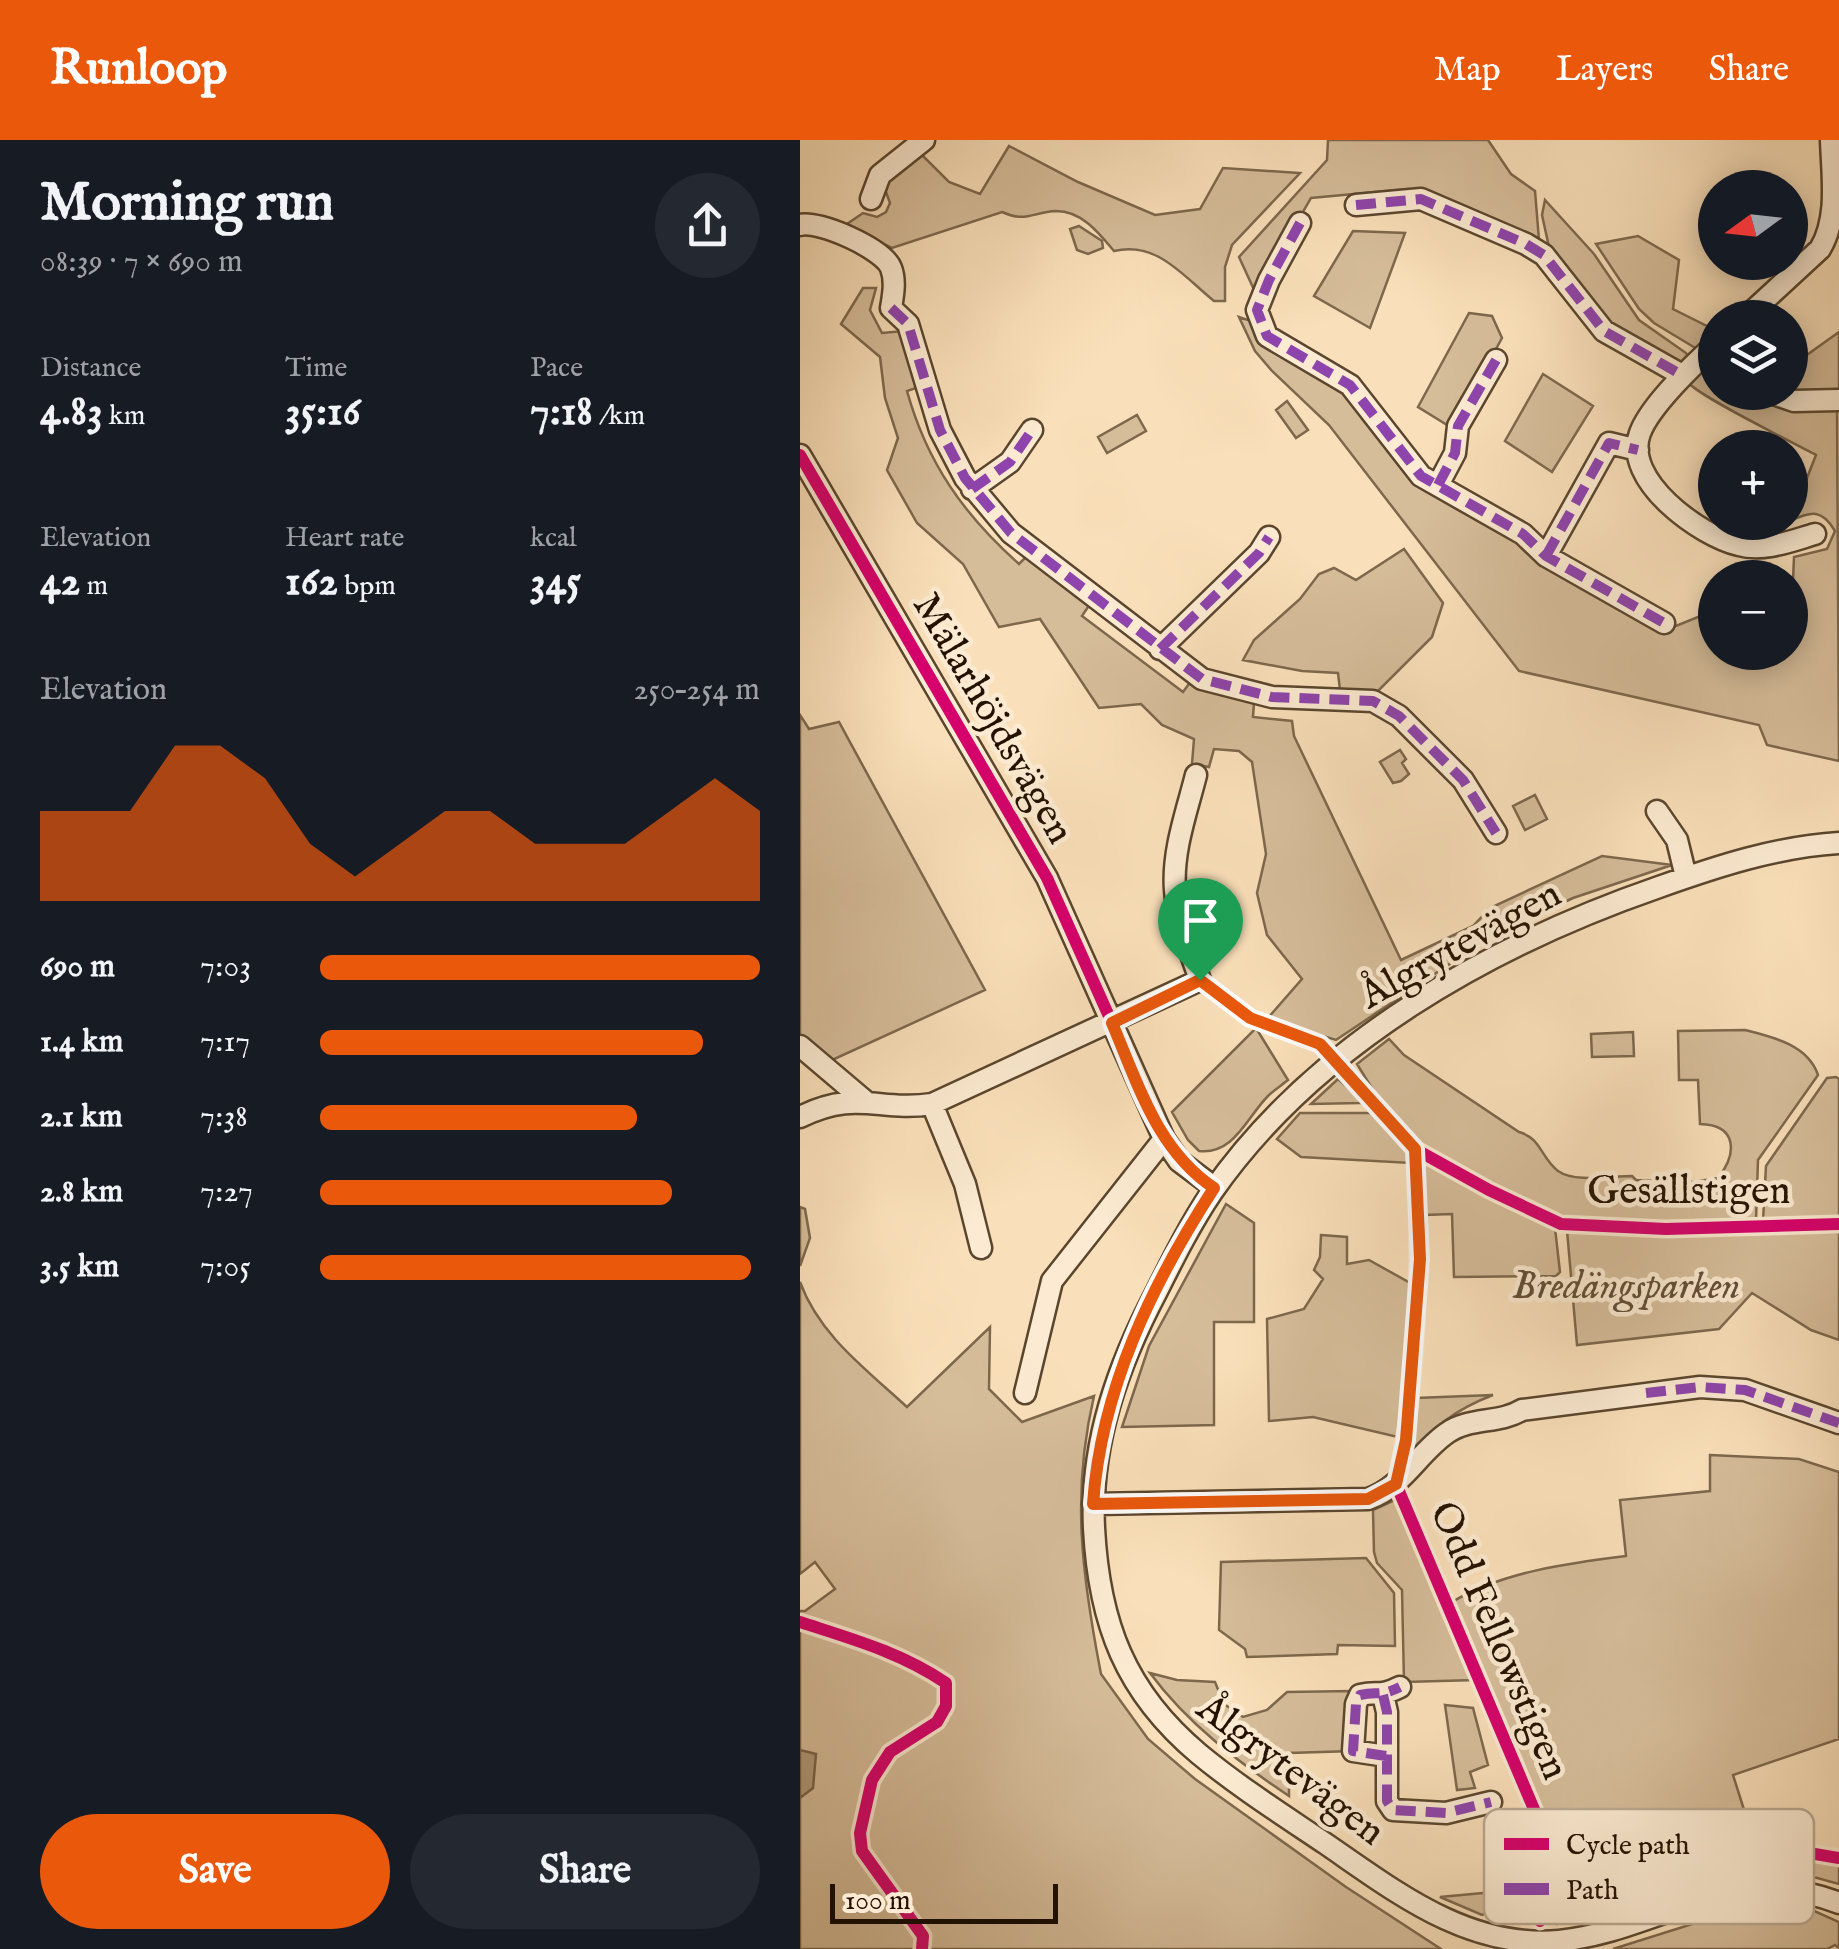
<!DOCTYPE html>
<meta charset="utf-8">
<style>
body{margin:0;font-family:"IM FELL English",serif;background:#242831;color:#f1f3f6;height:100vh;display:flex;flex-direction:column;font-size:38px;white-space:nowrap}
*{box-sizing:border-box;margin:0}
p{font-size:32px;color:#9ea1a6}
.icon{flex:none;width:55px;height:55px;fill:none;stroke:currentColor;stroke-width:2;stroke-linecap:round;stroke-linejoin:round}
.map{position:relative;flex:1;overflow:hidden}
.panel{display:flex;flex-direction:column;background:#171b24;width:800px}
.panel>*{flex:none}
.needle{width:65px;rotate:255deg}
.controls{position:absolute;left:898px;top:30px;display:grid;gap:20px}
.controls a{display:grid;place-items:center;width:110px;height:110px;border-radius:50%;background:#171b24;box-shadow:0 5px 25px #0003;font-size:50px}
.scale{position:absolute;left:30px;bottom:25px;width:228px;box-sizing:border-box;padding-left:10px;border:5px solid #241200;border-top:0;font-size:28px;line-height:35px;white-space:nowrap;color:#241200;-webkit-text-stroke:8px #fcebd2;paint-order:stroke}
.pin{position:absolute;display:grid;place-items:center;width:85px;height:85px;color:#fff;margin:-102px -42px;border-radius:50% 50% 50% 0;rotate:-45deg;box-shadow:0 0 10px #0007}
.pin .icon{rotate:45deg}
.round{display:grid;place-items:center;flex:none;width:105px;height:105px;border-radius:52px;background:#242831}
.head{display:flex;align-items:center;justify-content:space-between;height:170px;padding:0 40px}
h1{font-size:55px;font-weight:700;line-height:75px}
.metrics{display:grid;grid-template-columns:repeat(3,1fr);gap:15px;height:170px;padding:10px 40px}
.metrics div{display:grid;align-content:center}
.metrics b{font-size:42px;font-weight:700}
.metrics small{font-size:28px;font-weight:400}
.metrics p{font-size:28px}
.chart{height:280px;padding:20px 40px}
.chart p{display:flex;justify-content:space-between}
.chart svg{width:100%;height:180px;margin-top:10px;fill:#ea580c;opacity:.7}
.cta{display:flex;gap:20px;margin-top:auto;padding:20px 40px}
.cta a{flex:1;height:115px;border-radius:60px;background:#ea580c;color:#fff;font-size:40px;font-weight:700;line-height:115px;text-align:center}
.cta a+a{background:#242831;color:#f1f3f6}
ul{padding:0 40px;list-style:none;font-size:32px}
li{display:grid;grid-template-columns:160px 120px 1fr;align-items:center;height:75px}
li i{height:25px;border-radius:12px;background:#ea580c}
header{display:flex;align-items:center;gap:60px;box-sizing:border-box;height:140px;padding:0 50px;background:#ea580c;color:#fff}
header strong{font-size:48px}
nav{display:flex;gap:55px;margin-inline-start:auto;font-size:35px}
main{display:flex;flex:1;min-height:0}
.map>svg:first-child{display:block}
.green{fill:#d6bd9a;stroke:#7d684d;stroke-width:2.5}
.water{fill:#b19a7b;stroke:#79644a;stroke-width:2.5}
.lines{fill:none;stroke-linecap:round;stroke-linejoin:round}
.minor-casing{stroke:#5a462e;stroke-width:25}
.minor{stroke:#fcebd2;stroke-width:20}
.quiet{stroke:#8e44ad;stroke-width:10;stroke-dasharray:20 10;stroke-linecap:butt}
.cycleway-casing{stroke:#fcebd2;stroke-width:19}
.cycleway{stroke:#d6006c;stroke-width:12}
.route-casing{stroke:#fff;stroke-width:20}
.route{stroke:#ea580c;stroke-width:12}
.labels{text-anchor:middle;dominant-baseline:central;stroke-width:9;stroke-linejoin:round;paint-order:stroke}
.street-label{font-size:40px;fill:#241200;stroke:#fcebd2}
.park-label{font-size:40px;font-style:italic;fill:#624e36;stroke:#fcebd2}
.key{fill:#fcebd2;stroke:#bbaa93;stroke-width:2.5}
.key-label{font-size:28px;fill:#241200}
</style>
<header>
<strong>Runloop</strong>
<nav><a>Map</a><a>Layers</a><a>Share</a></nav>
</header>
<main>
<section class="panel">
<div class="head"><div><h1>Morning run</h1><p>08:39 · 7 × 690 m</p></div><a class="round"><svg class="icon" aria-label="share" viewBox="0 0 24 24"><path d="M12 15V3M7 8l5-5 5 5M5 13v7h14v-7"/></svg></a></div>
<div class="metrics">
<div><p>Distance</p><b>4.83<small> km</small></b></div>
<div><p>Time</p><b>35:16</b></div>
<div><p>Pace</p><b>7:18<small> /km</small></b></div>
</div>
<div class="metrics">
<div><p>Elevation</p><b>42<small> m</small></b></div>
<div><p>Heart rate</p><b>162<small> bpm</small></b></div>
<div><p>kcal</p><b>345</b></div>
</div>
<div class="chart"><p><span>Elevation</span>250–254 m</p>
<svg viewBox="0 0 160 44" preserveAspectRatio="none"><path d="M0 44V22L10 22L20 22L30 6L40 6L50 14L60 30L70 38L80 30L90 22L100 22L110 30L120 30L130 30L140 22L150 14L160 22V44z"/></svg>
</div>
<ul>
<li><b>690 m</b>7:03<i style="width:100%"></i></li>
<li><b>1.4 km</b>7:17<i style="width:87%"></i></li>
<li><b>2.1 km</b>7:38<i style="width:72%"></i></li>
<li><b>2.8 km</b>7:27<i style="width:80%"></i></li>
<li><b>3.5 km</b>7:05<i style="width:98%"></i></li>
</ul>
<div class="cta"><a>Save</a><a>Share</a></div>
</section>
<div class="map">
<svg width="1039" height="1809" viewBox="0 0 1039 1809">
<rect width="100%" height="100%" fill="#fae0ba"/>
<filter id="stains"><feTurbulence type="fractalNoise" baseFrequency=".002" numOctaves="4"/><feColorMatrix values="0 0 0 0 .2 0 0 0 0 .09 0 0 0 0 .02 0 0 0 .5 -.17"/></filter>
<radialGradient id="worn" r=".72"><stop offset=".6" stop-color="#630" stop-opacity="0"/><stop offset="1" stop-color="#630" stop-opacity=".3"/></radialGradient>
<!-- green -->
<path class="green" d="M528 0H688L711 34 735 51 739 100 622 51 608 49 511 58 456 154 439 117 527 20Z
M209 6 278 42 355 75 400 69 423 28 500 33 432 105 425 127V161H414C382 135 357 101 314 111 299 93 282 71 256 71 233 72 226 83 202 72L92 108 44 86 63 73 77 77 86 72 90 63 83 44 120 13 149 42 180 54Z
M745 60 794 114 839 180 886 213 889 219 881 226 808 183 749 107 742 75Z
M279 86 302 101 303 108 288 114 277 110 270 89Z
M553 91 605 93 570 188 514 156Z
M838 96 879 120 873 169 915 190 897 209 854 183 839 169 796 104Z
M63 148H76L70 170 82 193 103 191 119 247 107 251C127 323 164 375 219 424L228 415 290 464 282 476 383 552 391 541 454 563 453 577 492 581 494 596 601 820 673 786 690 768 802 716 872 725 773 758 687 799 536 900 467 879 502 839 467 795 457 753 466 714 452 622 439 611 414 609 409 627 392 624 394 599 362 585 341 564 299 568 240 479 199 487 163 424 117 383 87 330 98 298 85 258 80 217 41 184Z
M669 173 692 176 702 198 652 288 618 267Z
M439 177 454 182 546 250 610 333 861 492 915 470V512H990L994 417 1027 409 1035 391C1022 369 1012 371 990 381L1016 315C994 303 896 255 888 242L907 224H915V252L956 253 970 262 1037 267 1039 621 967 605 959 585 719 531 529 285 472 231 455 211Z
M1039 192V254L990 252V227Z
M743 234 793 266 752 332 705 301Z
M487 261 508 290 496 298 476 270Z
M337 275 346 291 307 313 298 297Z
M604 409 643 463 632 497 576 553 540 550 538 533 502 531 443 520 454 500 500 459 519 434 534 428 556 440Z
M0 575 9 589 39 582 185 850 30 921 0 896Z
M600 610 606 619 602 623 609 634 601 641 593 643 580 622Z
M735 655 747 679 725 690 713 666Z
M456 888 488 940C482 945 474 950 468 956 447 977 434 1015 399 1011L388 1000 372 972Z
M945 890C973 897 1008 905 1018 935L958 1020 956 1081 951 1083 877 1085 766 1077 725 1062 619 1006 581 963 557 924 589 899 604 915 719 992C741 998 741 1018 758 1031 775 1043 811 1036 832 1036L836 1040 893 1042 918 1038C937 1014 938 985 900 984L898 940H879L878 891Z
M833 892 834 916 792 917 791 894Z
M1036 937 1039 939V1079L963 1081 966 1026 1027 938Z
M538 939 560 958V963L511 964Z
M500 973H576L611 1010V1023L501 1017 477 999Z
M622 1020 755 1088 760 1132 756 1136 654 1137 652 1074 625 1075Z
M426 1064 454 1083V1182H414V1285L322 1287 349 1206Z
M0 1067 5 1069 10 1098 0 1126Z
M767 1090 879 1095 1039 1092V1200L1011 1190 952 1153 919 1189 777 1205Z
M521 1095 547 1097V1124L569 1120 612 1144 602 1298 513 1277 469 1281 467 1179 504 1169 523 1139 514 1130 520 1117Z
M0 1142C19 1195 67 1230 107 1267L190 1187 189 1249 222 1282 294 1256C271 1354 282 1436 301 1534L348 1599 395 1639 546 1747 641 1809H0V1471H5L35 1449 15 1422 0 1434Z
M693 1255C654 1270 637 1285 609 1316L616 1258Z
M910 1315 999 1319 1039 1332V1599L933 1635 945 1673 969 1678 968 1702 927 1705 874 1720 739 1669 652 1462C702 1432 769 1423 826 1416L820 1360 910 1351Z
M597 1359 676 1540 604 1542 602 1450 577 1423 574 1412 573 1370Z
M566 1418 594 1453 595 1506 538 1505 537 1514 447 1517 445 1509 419 1490 421 1422Z
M350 1533 377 1540 415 1542 424 1564 443 1577 467 1570 487 1552 552 1551 553 1611 489 1613V1656C438 1622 387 1583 350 1533Z
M645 1565 673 1568 688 1625 670 1632 675 1648 657 1650Z
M980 1711 1019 1717 1039 1724V1744C1016 1738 994 1730 970 1731 897 1732 829 1772 757 1784L750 1762 753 1758 929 1718Z
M736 1748 735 1756 682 1775 640 1757Z
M962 1762 1001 1765 1039 1782V1808L1035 1805 1027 1809H813Z"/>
<!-- water -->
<path class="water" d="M0 1610 16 1614 13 1648 0 1658Z"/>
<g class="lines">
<!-- minor casing -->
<g class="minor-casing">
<path id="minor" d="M71 59 80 35 124 0
M556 65 621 59 726 104 744 115 804 191 882 235
M500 83 469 140 457 170 467 196 550 245 621 336 723 394 746 416 864 483
M0 85C19 80 84 109 91 128 96 141 93 156 91 168L108 184 140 290 165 338 211 393 402 539 472 557 573 561 599 576 663 640 696 693
M945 178 1020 109C1039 78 1032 35 1031 0
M915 205C894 224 850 266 840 293 822 340 900 396 939 405 964 412 991 401 1015 394
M968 252 994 261 1039 260
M0 315 247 738 364 999 379 1021 415 1048
M638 345 655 313 658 286 696 220
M172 349 210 322 232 290
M746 416 809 303 838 310
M360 509 459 413 469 397
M857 671 877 700 886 737
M1039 703C976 707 918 726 859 747 691 805 516 903 412 1052 391 1083 374 1117 357 1151 318 1225 290 1303 294 1388 299 1483 325 1552 399 1614 439 1647 483 1675 526 1704 596 1752 668 1809 759 1801 862 1790 931 1720 1039 1763
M0 906 65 961
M132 964 165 1044 181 1108
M0 977C57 949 78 972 132 964L400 840C390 811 377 780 375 750 372 711 387 671 396 635
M225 1253 252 1141 364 999
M293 1364 568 1359C603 1347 618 1313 647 1293 669 1277 699 1284 722 1270L900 1247 945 1250 1039 1283
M583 1555 587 1572V1661L593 1670 646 1673 691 1662
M586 1616 553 1611 556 1564 560 1555C578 1551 580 1557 600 1547"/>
</g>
<!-- minor -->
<use href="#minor" class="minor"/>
<!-- quiet -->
<path class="quiet" d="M556 65 621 59 726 104 744 115 804 191 882 235
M500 83 469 140 457 170 467 196 550 245 621 336 723 394 746 416 864 483
M91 168 108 184 140 290 165 338 211 393 402 539 472 557 573 561 599 576 663 640 696 693
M638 345 655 313 658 286 696 220
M172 349 210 322 232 290
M746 416 809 303 838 310
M360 509 459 413 469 397
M846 1253 900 1247 945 1250 1039 1283
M583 1555 587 1572V1661L593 1670 646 1673 691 1662
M586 1616 553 1611 556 1564 560 1555C578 1551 580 1557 600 1547"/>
<!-- cycleway casing -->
<g class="cycleway-casing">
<path id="cycleway" d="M0 315 247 738 312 883 400 840 450 878 520 904 615 1009 689 1050 761 1084 866 1089 1039 1084
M615 1009C620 1120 620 1235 596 1344L736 1674 743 1757 740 1781
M0 1482C52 1499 100 1512 146 1543V1566L137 1582 90 1612 72 1640 60 1693 62 1711 123 1796 122 1809
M743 1757 956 1710 980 1708 1039 1718"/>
</g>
<!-- cycleway -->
<use href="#cycleway" class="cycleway"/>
</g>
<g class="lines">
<!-- route casing -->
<g class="route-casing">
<path id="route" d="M400 840 450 878 520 904 615 1009 620 1119 606 1300 596 1344 568 1359 293 1364C301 1249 352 1144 414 1048 357 1010 338 944 312 883Z"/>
</g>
<!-- route -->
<use href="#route" class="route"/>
</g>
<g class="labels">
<!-- street labels -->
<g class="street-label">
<text transform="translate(192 579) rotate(60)">Mälarhöjdsvägen</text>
<text transform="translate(661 806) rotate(-29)">Ålgrytevägen</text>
<text x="889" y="1052">Gesällstigen</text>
<text transform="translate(698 1501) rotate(67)">Odd Fellowstigen</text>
<text transform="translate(490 1631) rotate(37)">Ålgrytevägen</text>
</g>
<!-- park labels -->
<g class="park-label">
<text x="826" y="1147">Bredängsparken</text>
</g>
</g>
<!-- legend -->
<rect x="684" y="1669" width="330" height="115" rx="15" class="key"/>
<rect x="704" y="1698" width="45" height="12" fill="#d6006c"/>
<rect x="704" y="1743" width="45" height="12" fill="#8e44ad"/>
<g class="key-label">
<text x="766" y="1714">Cycle path</text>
<text x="766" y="1759">Path</text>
</g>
<rect width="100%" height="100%" filter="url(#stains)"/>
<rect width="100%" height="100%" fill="url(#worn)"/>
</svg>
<div class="controls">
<a><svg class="needle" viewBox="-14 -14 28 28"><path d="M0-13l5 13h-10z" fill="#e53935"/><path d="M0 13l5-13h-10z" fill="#9ea1a6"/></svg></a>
<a><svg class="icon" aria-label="layers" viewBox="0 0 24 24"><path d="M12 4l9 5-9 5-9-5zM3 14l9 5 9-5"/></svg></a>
<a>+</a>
<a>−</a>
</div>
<div class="scale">100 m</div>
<div class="pin" style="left:400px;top:840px;background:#1e9e55"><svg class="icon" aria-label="arrive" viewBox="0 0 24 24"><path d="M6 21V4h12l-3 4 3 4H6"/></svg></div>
</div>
</main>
